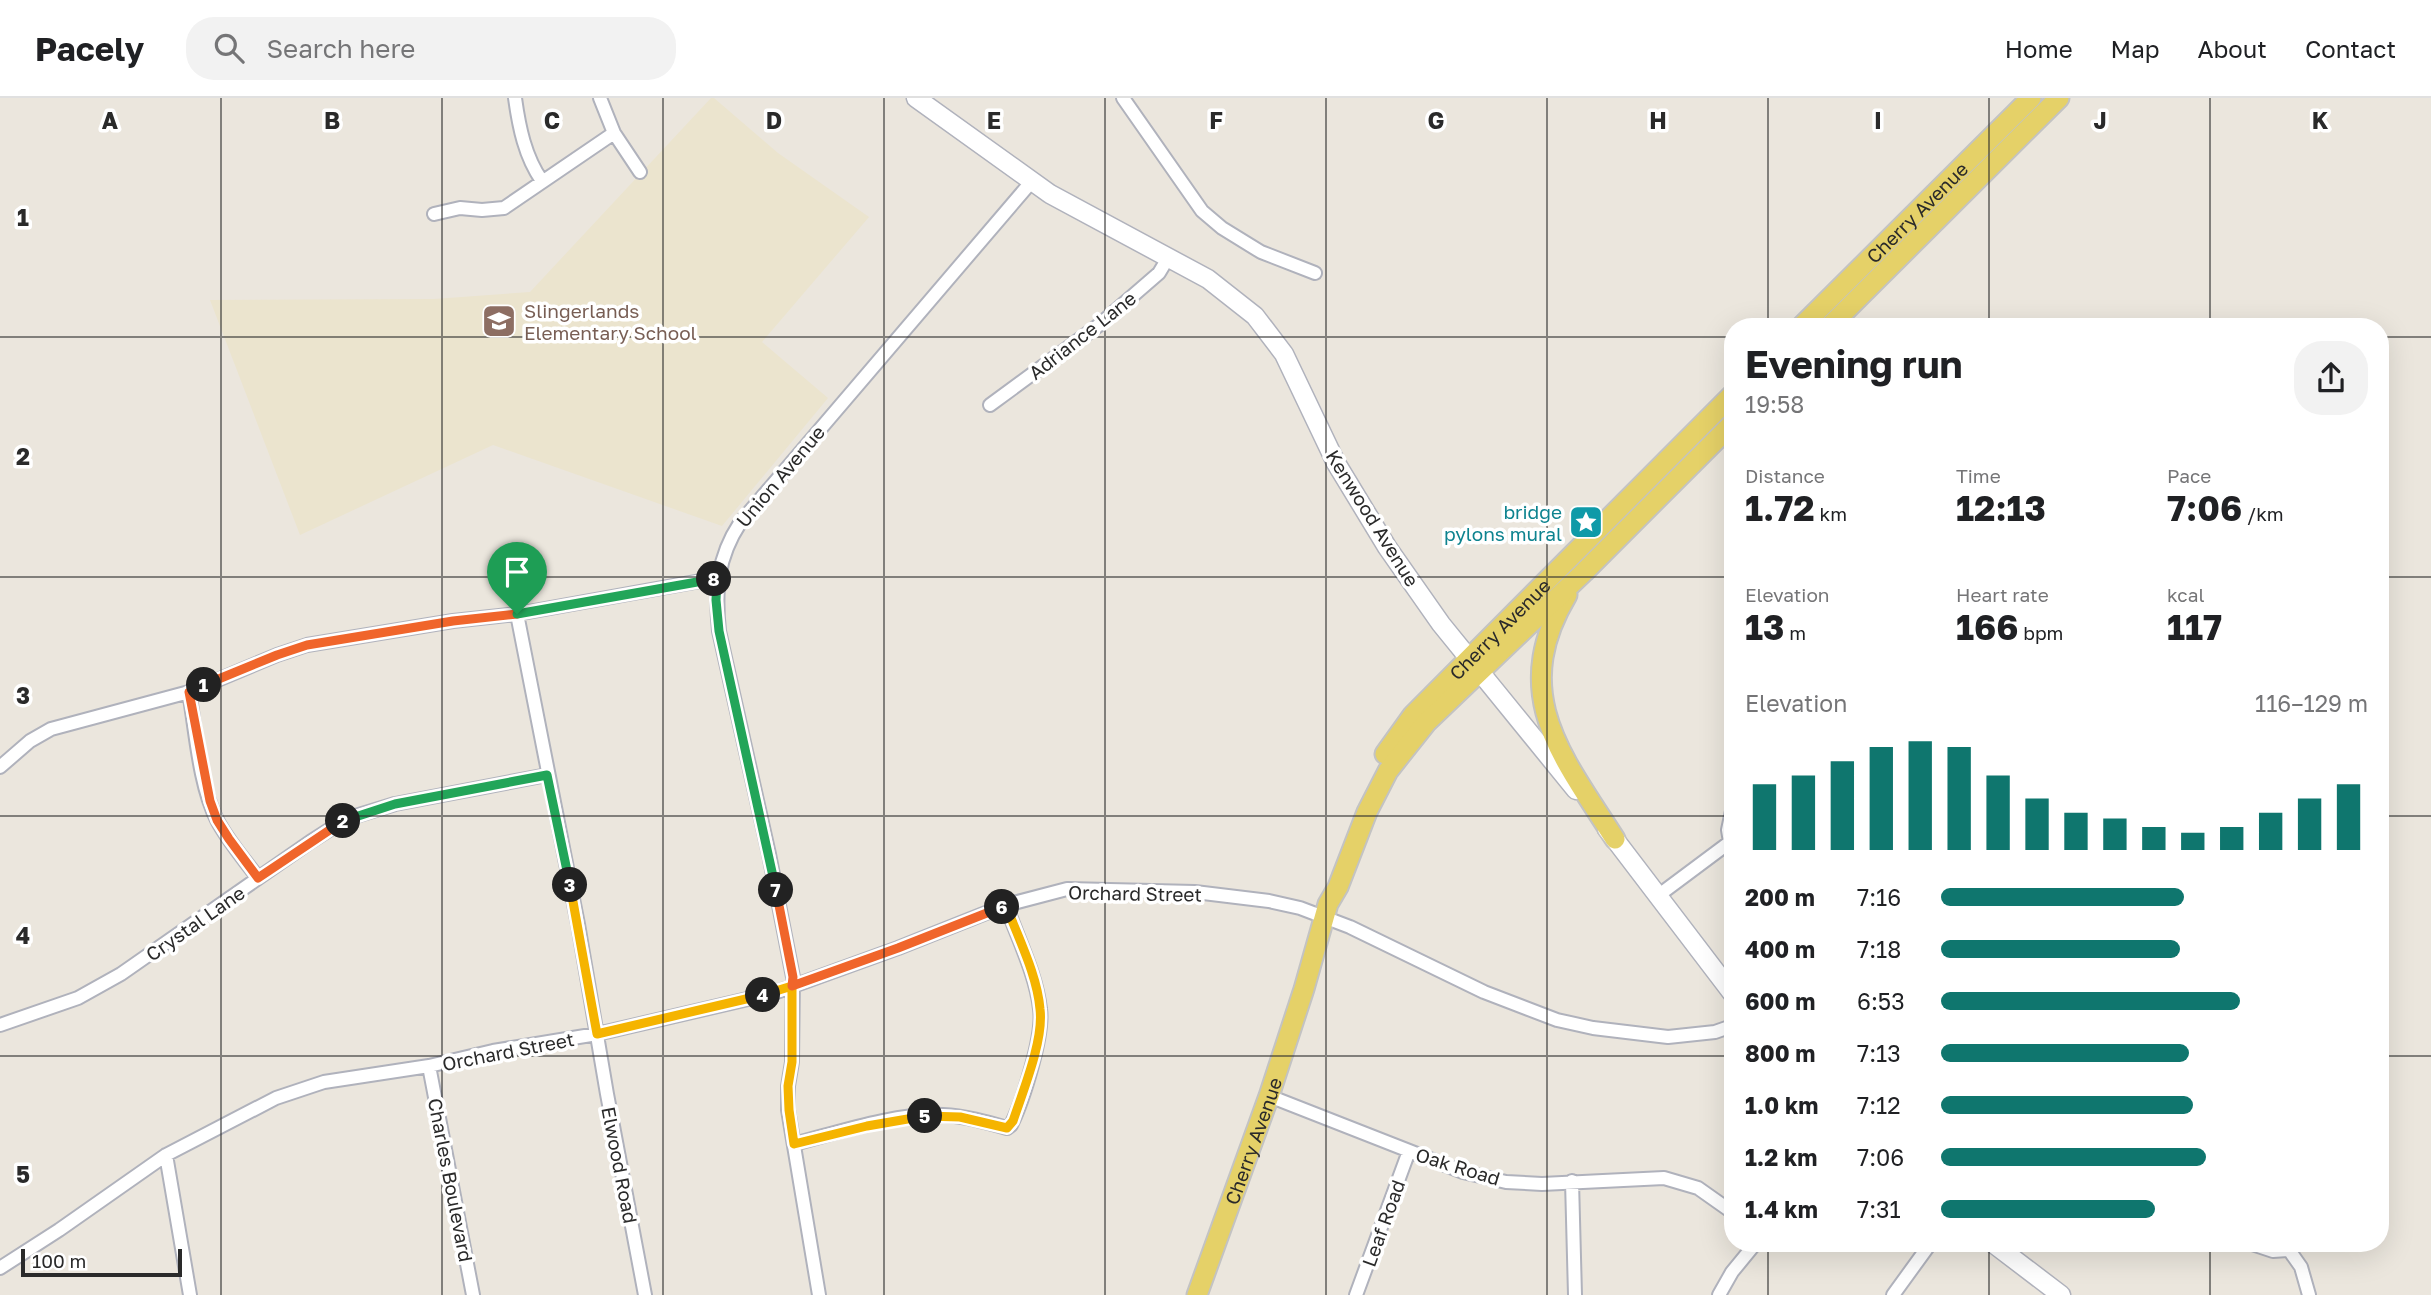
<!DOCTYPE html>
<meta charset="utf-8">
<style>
body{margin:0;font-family:"Golos Text",sans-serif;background:#f2f2f2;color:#202124;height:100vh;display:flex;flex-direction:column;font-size:26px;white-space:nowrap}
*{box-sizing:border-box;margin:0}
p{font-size:23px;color:#757577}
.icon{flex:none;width:38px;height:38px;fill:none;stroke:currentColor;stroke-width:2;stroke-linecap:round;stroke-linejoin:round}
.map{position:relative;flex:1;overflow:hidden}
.details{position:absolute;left:1724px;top:220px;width:665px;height:934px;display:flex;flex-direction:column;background:#fff;border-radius:28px;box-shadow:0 7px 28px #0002}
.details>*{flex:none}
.scale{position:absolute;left:21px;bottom:18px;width:161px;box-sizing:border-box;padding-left:7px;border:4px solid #2a2a2a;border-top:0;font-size:19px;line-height:24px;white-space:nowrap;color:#2a2a2a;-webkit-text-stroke:5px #fff;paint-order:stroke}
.pin{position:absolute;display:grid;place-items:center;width:60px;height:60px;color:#fff;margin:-72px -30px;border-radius:50% 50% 50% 0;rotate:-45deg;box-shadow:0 0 7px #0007}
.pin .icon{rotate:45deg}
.km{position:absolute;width:35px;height:35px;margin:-18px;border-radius:50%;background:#222;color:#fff;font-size:19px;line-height:35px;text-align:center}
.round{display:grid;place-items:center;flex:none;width:74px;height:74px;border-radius:28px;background:#f2f2f2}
.summary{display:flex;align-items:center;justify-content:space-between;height:119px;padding:0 21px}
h1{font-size:38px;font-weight:700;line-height:52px}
.figures{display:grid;grid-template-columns:repeat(3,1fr);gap:10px;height:119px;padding:7px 21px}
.figures div{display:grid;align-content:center}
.figures b{font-size:35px;font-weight:700}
.figures small{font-size:19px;font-weight:400}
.figures p{font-size:19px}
.chart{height:196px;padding:14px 21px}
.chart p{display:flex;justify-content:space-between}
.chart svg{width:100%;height:126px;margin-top:7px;stroke:#0f766e;stroke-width:6}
ul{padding:0 21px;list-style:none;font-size:23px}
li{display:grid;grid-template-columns:112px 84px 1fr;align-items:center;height:52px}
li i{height:18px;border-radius:9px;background:#0f766e}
header{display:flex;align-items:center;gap:42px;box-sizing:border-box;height:98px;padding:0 35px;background:#fff;border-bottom:2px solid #e0e0e0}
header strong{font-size:33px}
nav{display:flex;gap:38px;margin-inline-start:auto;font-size:24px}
.search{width:490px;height:63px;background:#f2f2f2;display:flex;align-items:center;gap:18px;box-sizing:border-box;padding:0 24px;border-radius:28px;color:#757577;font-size:26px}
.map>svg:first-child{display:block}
.education{fill:#ebe4ce}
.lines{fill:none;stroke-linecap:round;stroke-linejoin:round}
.minor-casing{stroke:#b0b2bc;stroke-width:16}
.secondary-casing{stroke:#b0b2bc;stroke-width:21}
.primary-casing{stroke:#c3c3c3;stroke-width:23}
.minor{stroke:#fff;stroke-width:12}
.secondary{stroke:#fff;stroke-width:18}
.primary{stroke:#e5d168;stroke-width:19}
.split-1-casing{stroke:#fff;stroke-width:14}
.split-2-casing{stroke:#fff;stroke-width:14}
.split-3-casing{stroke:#fff;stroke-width:14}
.split-4-casing{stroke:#fff;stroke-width:14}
.split-5-casing{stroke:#fff;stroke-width:14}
.split-6-casing{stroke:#fff;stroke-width:14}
.split-7-casing{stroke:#fff;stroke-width:14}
.split-8-casing{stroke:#fff;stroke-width:14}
.split-9-casing{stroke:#fff;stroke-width:14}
.split-1{stroke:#f0652b;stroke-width:9}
.split-2{stroke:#f0652b;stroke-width:9}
.split-3{stroke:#22a559;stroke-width:9}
.split-4{stroke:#f5b400;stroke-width:9}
.split-5{stroke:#f5b400;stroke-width:9}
.split-6{stroke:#f5b400;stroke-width:9}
.split-7{stroke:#f0652b;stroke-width:9}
.split-8{stroke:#22a559;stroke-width:9}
.split-9{stroke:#22a559;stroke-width:9}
.grid{fill:none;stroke:#2a2a2a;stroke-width:2;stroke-opacity:0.55}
.labels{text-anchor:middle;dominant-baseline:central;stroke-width:7;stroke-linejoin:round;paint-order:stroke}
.street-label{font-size:19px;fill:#2a2a2a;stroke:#fff}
.education-label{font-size:19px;fill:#785e54;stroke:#fff;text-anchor:start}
.culture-label{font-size:19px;fill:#0d838f;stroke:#fff;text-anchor:end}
.grid-label{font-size:23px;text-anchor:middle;font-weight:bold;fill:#2a2a2a;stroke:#fff;stroke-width:7;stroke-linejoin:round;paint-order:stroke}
</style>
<header>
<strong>Pacely</strong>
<div class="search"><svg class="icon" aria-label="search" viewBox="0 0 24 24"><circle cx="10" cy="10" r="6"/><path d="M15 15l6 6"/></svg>Search here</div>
<nav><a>Home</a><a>Map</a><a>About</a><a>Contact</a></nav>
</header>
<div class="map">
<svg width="2431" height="1197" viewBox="0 0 2431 1197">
<rect width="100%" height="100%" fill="#ebe6dd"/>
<!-- education -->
<path class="education" d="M711 0H714L778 55 869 119 762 244 828 300 722 428 493 347 300 437 210 202 434 201 530 194Z"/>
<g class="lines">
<!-- minor casing -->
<g class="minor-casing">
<path id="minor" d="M515 0C519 29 525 59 542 83
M600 0 614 35 640 74
M1123 0 1202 113 1222 130 1261 154 1315 175
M434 116 460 110 482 112 504 110 614 35
M990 307 1099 227 1159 175 1168 160
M517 516 578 826 607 996 645 1197
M189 594C196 634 199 686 217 722 228 743 244 761 258 780
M0 669 30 643 51 631 189 594 277 557 307 547 453 523 517 516 717 480
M1732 713 1728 732 1730 744 1732 745
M1659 797 1730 744
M0 927 78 900 121 876 310 744 346 721 395 706 547 677
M429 968 473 1197
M1269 998 1463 1074 1506 1084 1542 1086 1664 1080 1698 1090 1732 1114
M794 1046C840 1034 895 1015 943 1017 965 1018 986 1024 1007 1030L1011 1027C1023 1003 1044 936 1040 911 1036 876 1018 841 1006 807
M166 1057 190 1197
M1572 1083 1575 1197
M2252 1146 2273 1153 2289 1152 2288 1147
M2289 1152 2301 1169 2309 1197
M0 1170 59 1132 166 1057 276 1000 324 984 429 968 493 953 597 936 774 895 898 850 1006 807 1067 791 1195 794 1269 803 1300 810 1350 829 1484 894 1557 922 1593 930 1668 939 1715 934 1732 928
M819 1197 788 1012V988L792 964 793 879 769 756 719 533C715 493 717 460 740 425L1032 83
M1356 1197 1409 1053
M1719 1197 1732 1174 1755 1146
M1893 1197 1930 1146"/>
</g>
<!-- secondary casing -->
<g class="secondary-casing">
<path id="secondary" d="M916 0 1050 96 1208 181 1255 218 1284 256 1336 365 1387 449 1441 526 1576 692
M1607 731 1732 895
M1994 1146 2061 1197"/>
</g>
<!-- primary casing -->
<g class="primary-casing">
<g id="primary">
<path id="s1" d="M1801 229 2031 0"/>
<path d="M1829 229 2059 0"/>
<path d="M1567 497C1508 596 1562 658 1615 741"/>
<path id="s2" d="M1385 656 1413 617 1732 297"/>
<path id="s3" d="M1197 1197 1269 998 1304 891 1328 806 1338 789 1367 714 1388 673 1426 625 1584 474 1732 326"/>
</g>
</g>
<!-- minor -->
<use href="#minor" class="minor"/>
<!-- secondary -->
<use href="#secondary" class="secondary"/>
<!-- primary -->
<use href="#primary" class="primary"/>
</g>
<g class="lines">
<!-- split-1 casing -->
<g class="split-1-casing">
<path id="split-1" d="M204 587 277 557 307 547 453 523 517 516"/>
</g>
<!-- split-2 casing -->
<g class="split-2-casing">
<path id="split-2" d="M204 587 189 594 210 703 217 722 229 741 258 780 343 723"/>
</g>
<!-- split-3 casing -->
<g class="split-3-casing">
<path id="split-3" d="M343 723 395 706 547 677 570 787"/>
</g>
<!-- split-4 casing -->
<g class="split-4-casing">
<path id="split-4" d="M570 787 597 936 763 897"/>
</g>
<!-- split-5 casing -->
<g class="split-5-casing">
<path id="split-5" d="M763 897 792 888V964L788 988 789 1012 794 1046 867 1028 925 1018"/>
</g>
<!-- split-6 casing -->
<g class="split-6-casing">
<path id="split-6" d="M925 1018 960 1019 1007 1030 1013 1023C1023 993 1044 942 1040 911 1037 876 1018 840 1006 807L1002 809"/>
</g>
<!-- split-7 casing -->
<g class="split-7-casing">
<path id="split-7" d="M776 792 793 879 792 888 898 850 1002 809"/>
</g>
<!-- split-8 casing -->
<g class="split-8-casing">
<path id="split-8" d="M714 481 717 480 716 502 719 533 776 792"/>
</g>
<!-- split-9 casing -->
<g class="split-9-casing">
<path id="split-9" d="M517 516 714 481"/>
</g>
<!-- split-1 -->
<use href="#split-1" class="split-1"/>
<!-- split-2 -->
<use href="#split-2" class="split-2"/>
<!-- split-3 -->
<use href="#split-3" class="split-3"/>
<!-- split-4 -->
<use href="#split-4" class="split-4"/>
<!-- split-5 -->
<use href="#split-5" class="split-5"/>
<!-- split-6 -->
<use href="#split-6" class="split-6"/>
<!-- split-7 -->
<use href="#split-7" class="split-7"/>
<!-- split-8 -->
<use href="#split-8" class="split-8"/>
<!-- split-9 -->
<use href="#split-9" class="split-9"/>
</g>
<!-- grid -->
<path class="grid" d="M221 0V1197M442 0V1197M663 0V1197M884 0V1197M1105 0V1197M1326 0V1197M1547 0V1197M1768 0V229M1989 0V229M2210 0V229M0 239H1732M2380 239H2431M0 479H1732M2380 479H2431M0 718H1732M2380 718H2431M0 958H1732M2380 958H2431M1768 1146V1197M1989 1146V1197M2210 1146V1197"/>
<!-- icons -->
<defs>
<g id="school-square" transform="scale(1.75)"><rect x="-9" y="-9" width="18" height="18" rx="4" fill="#8d6e63" stroke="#fff"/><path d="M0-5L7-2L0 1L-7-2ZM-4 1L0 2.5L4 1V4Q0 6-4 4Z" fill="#fff"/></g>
<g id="sight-square" transform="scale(1.75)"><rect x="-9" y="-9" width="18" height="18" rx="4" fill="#0f9aa8" stroke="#fff"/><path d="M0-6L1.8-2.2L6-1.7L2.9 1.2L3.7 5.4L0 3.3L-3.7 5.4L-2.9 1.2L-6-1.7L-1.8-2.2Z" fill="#fff"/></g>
</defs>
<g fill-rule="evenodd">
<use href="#school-square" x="499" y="223"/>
<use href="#sight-square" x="1586" y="424"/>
</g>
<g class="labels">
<!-- street labels -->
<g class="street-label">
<text stroke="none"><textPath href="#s1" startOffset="163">Cherry Avenue</textPath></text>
<text transform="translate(1082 237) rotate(-38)">Adriance Lane</text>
<text transform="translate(780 378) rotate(-50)">Union Avenue</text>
<text transform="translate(1373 420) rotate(58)">Kenwood Avenue</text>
<text stroke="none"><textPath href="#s2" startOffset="170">Cherry Avenue</textPath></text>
<text transform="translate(1135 795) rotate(1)">Orchard Street</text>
<text transform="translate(195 825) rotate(-35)">Crystal Lane</text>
<text transform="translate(508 953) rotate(-11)">Orchard Street</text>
<text stroke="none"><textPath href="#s3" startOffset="164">Cherry Avenue</textPath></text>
<text transform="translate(620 1067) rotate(79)">Elwood Road</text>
<text transform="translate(1458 1068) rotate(17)">Oak Road</text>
<text transform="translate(451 1082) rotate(79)">Charles Boulevard</text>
<text transform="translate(1383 1125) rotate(-70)">Leaf Road</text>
</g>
<!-- education labels -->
<g class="education-label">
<text x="524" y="212">Slingerlands<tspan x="524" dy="22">Elementary School</tspan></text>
</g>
<!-- culture labels -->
<g class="culture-label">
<text x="1562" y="413">bridge<tspan x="1562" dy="22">pylons mural</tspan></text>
</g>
</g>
<g class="grid-label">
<text x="110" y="31">A</text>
<text x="332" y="31">B</text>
<text x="552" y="31">C</text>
<text x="774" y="31">D</text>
<text x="994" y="31">E</text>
<text x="1216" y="31">F</text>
<text x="1436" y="31">G</text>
<text x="1658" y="31">H</text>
<text x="1878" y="31">I</text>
<text x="2100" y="31">J</text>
<text x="2320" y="31">K</text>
<text x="23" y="128">1</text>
<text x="23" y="367">2</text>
<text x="23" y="606">3</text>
<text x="23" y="846">4</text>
<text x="23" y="1085">5</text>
</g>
</svg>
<div class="scale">100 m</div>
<div class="pin" style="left:517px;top:516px;background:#1e9e55"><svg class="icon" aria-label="arrive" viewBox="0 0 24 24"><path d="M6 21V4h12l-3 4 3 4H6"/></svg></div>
<b class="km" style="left:204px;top:587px">1</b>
<b class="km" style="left:343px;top:723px">2</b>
<b class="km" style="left:570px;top:787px">3</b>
<b class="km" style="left:763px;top:897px">4</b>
<b class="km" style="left:925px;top:1018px">5</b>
<b class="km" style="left:1002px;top:809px">6</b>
<b class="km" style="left:776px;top:792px">7</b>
<b class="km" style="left:714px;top:481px">8</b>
<section class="details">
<div class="summary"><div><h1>Evening run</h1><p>19:58</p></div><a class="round"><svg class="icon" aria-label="share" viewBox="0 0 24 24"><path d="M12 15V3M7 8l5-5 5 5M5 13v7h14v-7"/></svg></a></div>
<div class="figures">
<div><p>Distance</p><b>1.72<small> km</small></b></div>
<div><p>Time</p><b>12:13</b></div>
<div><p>Pace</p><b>7:06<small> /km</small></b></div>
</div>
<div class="figures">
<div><p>Elevation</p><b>13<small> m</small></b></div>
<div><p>Heart rate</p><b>166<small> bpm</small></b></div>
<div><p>kcal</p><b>117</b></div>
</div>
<div class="chart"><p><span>Elevation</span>116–129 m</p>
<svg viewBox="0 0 160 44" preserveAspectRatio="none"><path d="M5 44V21M15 44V18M25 44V13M35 44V8M45 44V6M55 44V8M65 44V18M75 44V26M85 44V31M95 44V33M105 44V36M115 44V38M125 44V36M135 44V31M145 44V26M155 44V21"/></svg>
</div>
<ul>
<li><b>200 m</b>7:16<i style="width:57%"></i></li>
<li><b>400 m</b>7:18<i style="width:56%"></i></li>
<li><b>600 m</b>6:53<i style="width:70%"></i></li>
<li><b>800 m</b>7:13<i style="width:58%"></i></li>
<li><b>1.0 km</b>7:12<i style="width:59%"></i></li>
<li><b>1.2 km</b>7:06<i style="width:62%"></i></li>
<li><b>1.4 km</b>7:31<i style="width:50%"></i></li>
</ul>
</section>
</div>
